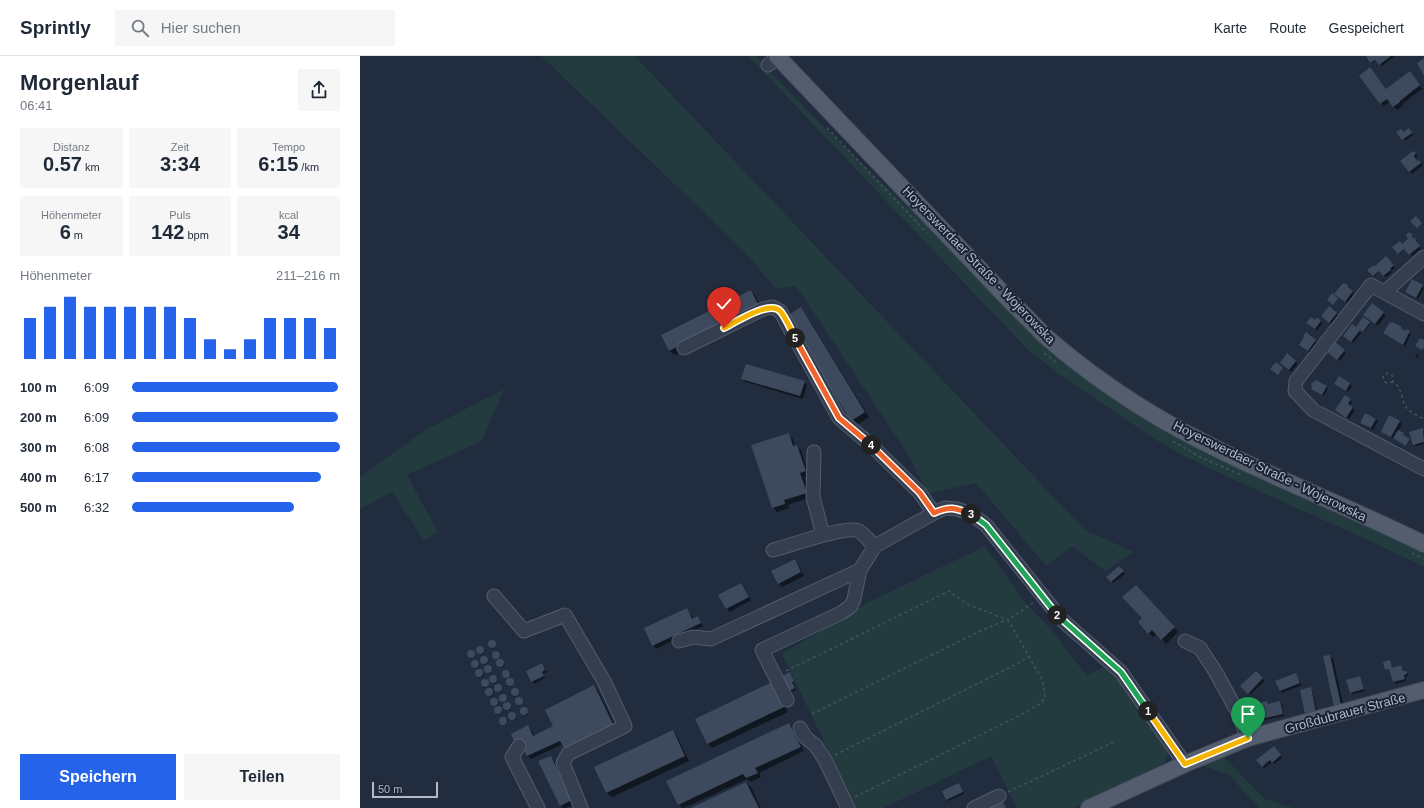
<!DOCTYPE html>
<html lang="de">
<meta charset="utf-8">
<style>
body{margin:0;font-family:Arial,sans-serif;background:#f6f6f7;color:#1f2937;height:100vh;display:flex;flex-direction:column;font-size:15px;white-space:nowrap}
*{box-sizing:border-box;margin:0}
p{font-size:13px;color:#747a83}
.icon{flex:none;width:22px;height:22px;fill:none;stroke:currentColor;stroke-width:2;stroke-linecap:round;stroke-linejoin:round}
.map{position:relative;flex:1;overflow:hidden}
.panel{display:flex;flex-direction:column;background:#fff;width:360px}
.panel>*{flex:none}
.scale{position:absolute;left:12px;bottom:10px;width:66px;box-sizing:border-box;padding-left:4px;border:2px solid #b1b9ca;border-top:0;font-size:11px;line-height:14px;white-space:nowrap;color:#b1b9ca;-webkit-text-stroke:3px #1b2333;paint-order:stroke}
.pin{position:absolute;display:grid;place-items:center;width:34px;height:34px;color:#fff;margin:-41px -17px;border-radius:50% 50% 50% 0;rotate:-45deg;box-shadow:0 0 4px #0007}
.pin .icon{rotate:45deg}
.km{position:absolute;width:20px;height:20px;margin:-10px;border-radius:50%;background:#222;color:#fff;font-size:11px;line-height:20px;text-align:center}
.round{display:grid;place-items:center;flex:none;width:42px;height:42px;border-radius:0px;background:#f6f6f7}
.summary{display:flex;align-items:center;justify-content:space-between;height:68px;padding:0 20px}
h1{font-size:22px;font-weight:600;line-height:30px}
.stats{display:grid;grid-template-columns:repeat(3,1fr);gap:6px;height:68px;padding:4px 20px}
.stats div{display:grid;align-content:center;border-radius:0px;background:#f6f6f7;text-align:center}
.stats b{font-size:20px;font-weight:600}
.stats small{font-size:11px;font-weight:400}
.stats p{font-size:11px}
.chart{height:112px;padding:8px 20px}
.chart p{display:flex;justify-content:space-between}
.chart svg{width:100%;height:72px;margin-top:4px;stroke:#2563eb;stroke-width:6}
.button{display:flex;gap:8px;margin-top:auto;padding:8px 20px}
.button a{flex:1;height:46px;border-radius:0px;background:#2563eb;color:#fff;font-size:16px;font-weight:600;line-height:46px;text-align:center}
.button a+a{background:#f6f6f7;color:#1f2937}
ul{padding:0 20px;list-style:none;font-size:13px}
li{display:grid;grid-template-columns:64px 48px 1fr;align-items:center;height:30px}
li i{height:10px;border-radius:5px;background:#2563eb}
header{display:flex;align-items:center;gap:24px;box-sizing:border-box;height:56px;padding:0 20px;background:#fff;border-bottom:1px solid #e0e1e3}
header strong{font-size:19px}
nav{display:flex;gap:22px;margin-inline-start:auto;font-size:14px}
.search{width:280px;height:36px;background:#f6f6f7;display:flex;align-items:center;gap:10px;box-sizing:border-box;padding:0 14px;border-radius:0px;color:#747a83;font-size:15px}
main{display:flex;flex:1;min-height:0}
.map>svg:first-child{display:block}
.green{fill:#233a3f}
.shadow{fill:#0007}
.building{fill:#3d4a5e}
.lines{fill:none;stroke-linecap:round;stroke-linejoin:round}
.minor-casing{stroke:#535c6c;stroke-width:15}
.major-casing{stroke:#3e4757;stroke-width:18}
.path{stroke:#3e5659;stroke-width:1.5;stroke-dasharray:3 3;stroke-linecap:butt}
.minor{stroke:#353e4e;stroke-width:13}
.major{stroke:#535d6e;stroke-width:16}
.split-1-casing{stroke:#fff;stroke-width:8}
.split-2-casing{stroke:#fff;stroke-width:8}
.split-3-casing{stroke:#fff;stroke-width:8}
.split-4-casing{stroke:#fff;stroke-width:8}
.split-5-casing{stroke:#fff;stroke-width:8}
.split-6-casing{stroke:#fff;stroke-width:8}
.split-1{stroke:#f5b400;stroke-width:5}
.split-2{stroke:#22a559;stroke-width:5}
.split-3{stroke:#22a559;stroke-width:5}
.split-4{stroke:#f0652b;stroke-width:5}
.split-5{stroke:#f0652b;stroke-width:5}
.split-6{stroke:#f5b400;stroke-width:5}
.labels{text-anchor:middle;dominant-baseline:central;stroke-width:4;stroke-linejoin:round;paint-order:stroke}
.street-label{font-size:13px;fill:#b1b9ca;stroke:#1b2333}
</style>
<header>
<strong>Sprintly</strong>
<div class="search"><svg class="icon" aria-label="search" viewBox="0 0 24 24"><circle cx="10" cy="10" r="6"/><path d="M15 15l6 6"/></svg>Hier suchen</div>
<nav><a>Karte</a><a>Route</a><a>Gespeichert</a></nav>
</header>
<main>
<section class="panel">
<div class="summary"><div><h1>Morgenlauf</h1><p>06:41</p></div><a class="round"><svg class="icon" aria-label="share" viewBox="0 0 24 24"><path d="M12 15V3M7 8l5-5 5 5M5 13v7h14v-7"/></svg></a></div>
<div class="stats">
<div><p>Distanz</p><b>0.57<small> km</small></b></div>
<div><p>Zeit</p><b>3:34</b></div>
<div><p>Tempo</p><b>6:15<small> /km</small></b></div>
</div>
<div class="stats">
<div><p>Höhenmeter</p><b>6<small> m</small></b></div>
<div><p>Puls</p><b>142<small> bpm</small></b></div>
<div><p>kcal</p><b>34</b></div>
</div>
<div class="chart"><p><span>Höhenmeter</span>211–216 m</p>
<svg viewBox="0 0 160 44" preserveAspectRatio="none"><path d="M5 44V19M15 44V12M25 44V6M35 44V12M45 44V12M55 44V12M65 44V12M75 44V12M85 44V19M95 44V32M105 44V38M115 44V32M125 44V19M135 44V19M145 44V19M155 44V25"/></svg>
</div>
<ul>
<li><b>100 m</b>6:09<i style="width:99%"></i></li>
<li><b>200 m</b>6:09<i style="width:99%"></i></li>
<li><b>300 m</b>6:08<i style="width:100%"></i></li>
<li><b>400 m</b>6:17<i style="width:91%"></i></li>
<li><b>500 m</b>6:32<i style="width:78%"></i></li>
</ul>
<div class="button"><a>Speichern</a><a>Teilen</a></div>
</section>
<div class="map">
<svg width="1064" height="752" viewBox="0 0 1064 752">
<rect width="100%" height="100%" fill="#212c3e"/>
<!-- green -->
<path class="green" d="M181 0H275L725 474 774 496 745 515 712 490 686 510 616 427 568 438 547 397 436 230 416 233 383 194Z
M388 0H395L465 72 710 308 1064 495V511L1010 485 872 423 820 398 796 384 697 317 666 292Z
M144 333 122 385 47 419 78 476 64 485 32 436 0 453V421L65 374Z
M625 490 665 546 695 578 727 620 745 610 768 630 809 692 805 707 713 752H657L631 700 524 752H496L422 598 509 546Z
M863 700 905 743 934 752H899L868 718 839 709Z"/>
<!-- shadow -->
<path class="shadow" d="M1007 0H1035L1022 10 1017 4 1012 7Z
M1013 16 1027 34 1053 19 1062 33 1042 48 1043 50 1037 54 1030 46 1024 50 1021 47Z
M1038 76 1044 77 1050 76 1053 79 1045 85Z
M1055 97 1058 100 1055 103 1058 106 1059 105 1063 109 1052 118 1042 105Z
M1050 177 1056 184 1058 189 1061 193 1052 200 1045 193 1039 198 1034 191 1042 189 1049 183Z
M1026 202 1035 212 1031 215 1032 216 1026 221 1020 215 1014 220 1009 214 1015 211Z
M988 230 994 238 987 247 978 239Z
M1062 230 1064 232 1058 243 1048 238Z
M391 235 395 239 403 255 315 299 310 295 302 279Z
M1012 248 1026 259 1018 270 1006 261Z
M441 253 445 257 509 361 497 369 492 364Z
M976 258 978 259 972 268 964 262Z
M1003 262 1010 268 1004 276 998 271Z
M957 263 963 267 957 274 949 269Z
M1041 271 1043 274 1045 276 1046 274 1051 278 1045 290 1026 279Z
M999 275 1001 277 993 287 986 282Z
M946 277 957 287 950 296 942 291Z
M975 287 986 297 980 305 970 297Z
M1056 298 1059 300 1058 302 1055 300Z
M927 299 938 308 931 316 923 309Z
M979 322 992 330 988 336 977 329Z
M382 323 444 326 447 329 443 343 386 326Z
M966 330 968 332 964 340 952 333Z
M990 344 992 346 990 350 995 354 989 363 978 356Z
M957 347 964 351 962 354 955 350Z
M1016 363 1018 365 1013 374 1001 367Z
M1040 366 1042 368 1038 375 1043 377V380L1050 384 1047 390 1034 381V383L1022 376Z
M1062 373 1064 375V388L1056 390 1054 388Z
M428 378 433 383 435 390 441 394 449 420 444 421 451 441 428 449 429 452 417 456 413 451Z
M435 505 438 508 444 520 422 531 419 528 412 516Z
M759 511 765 518 753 527 748 521Z
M381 528 384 532 391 544 370 556 366 552Z
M780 534 818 576 806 588 797 578 793 581 789 577 783 563Z
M327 553 334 564 338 562 343 570 296 593 293 589Z
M128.5 589a3.5 3.5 0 1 1 7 0a3.5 3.5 0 1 1-7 0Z
M117.5 595a3.5 3.5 0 1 1 7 0a3.5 3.5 0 1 1-7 0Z
M133.5 599a3.5 3.5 0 1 1 7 0a3.5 3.5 0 1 1-7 0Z
M107.5 599a3.5 3.5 0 1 1 7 0a3.5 3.5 0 1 1-7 0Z
M970 600 973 603 984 652 978 654Z
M121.5 605a3.5 3.5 0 1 1 7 0a3.5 3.5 0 1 1-7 0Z
M137.5 608a3.5 3.5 0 1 1 7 0a3.5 3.5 0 1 1-7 0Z
M112.5 609a3.5 3.5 0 1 1 7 0a3.5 3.5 0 1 1-7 0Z
M1024 607 1032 613 1041 610 1044 616 1048 618V620L1046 621V625L1036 628 1034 626 1030 613 1026 614Z
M182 608 187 616 183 618 185 622 174 628 167 616Z
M125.5 614a3.5 3.5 0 1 1 7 0a3.5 3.5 0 1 1-7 0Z
M143.5 618a3.5 3.5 0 1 1 7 0a3.5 3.5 0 1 1-7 0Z
M116.5 618a3.5 3.5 0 1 1 7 0a3.5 3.5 0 1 1-7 0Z
M896 616 905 625 890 639 882 630Z
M936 618 942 629 922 637 920 635Z
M431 619 436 634 429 637 427 635Z
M130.5 624a3.5 3.5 0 1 1 7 0a3.5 3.5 0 1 1-7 0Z
M1000 621 1001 623 1005 635 993 638 991 636Z
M146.5 627a3.5 3.5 0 1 1 7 0a3.5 3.5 0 1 1-7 0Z
M121.5 628a3.5 3.5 0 1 1 7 0a3.5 3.5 0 1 1-7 0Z
M135.5 633a3.5 3.5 0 1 1 7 0a3.5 3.5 0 1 1-7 0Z
M234 630 238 635 257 673 209 696 203 688 171 703 168 700 163 691 168 670 175 680 194 671Z
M416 632 428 656 352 692 348 688Z
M950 632 952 634 958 658H946L941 634Z
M151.5 637a3.5 3.5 0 1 1 7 0a3.5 3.5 0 1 1-7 0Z
M126.5 637a3.5 3.5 0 1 1 7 0a3.5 3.5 0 1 1-7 0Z
M140.5 643a3.5 3.5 0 1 1 7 0a3.5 3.5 0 1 1-7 0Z
M155.5 645a3.5 3.5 0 1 1 7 0a3.5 3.5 0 1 1-7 0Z
M131.5 647a3.5 3.5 0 1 1 7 0a3.5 3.5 0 1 1-7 0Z
M907 646 909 648 920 646 922 648 924 660 904 664 902 662Z
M144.5 651a3.5 3.5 0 1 1 7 0a3.5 3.5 0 1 1-7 0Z
M135.5 655a3.5 3.5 0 1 1 7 0a3.5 3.5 0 1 1-7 0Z
M161.5 656a3.5 3.5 0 1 1 7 0a3.5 3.5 0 1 1-7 0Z
M149.5 661a3.5 3.5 0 1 1 7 0a3.5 3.5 0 1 1-7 0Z
M140.5 665a3.5 3.5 0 1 1 7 0a3.5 3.5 0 1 1-7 0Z
M429 668 434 673 444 695 399 717 401 721 391 726 387 723 324 752H322L318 748Z
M313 675 317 680 329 705 252 741 247 737 235 712Z
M915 693 922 702 914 708 912 706 904 712 902 710Z
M190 701 194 704 215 748 206 752H203L200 750Z
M386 727 391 731 401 752H334Z
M599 728 604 738 588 745 586 743Z"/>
<!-- building -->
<path class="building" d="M1006 0H1031L1019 9 1015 4 1010 7Z
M1064 2V20L1057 7Z
M1010 11 1026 33 1050 15 1060 29 1040 45V46L1033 51 1027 43 1020 48 999 20Z
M1049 72 1052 77 1042 84 1036 76 1041 73 1044 76Z
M1053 95 1056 97 1054 100 1057 105 1059 104 1061 107 1049 116 1040 105Z
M1056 160 1062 167 1057 172 1050 165Z
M1049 176 1053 179 1052 180 1053 182 1055 181 1056 185 1060 190 1049 199 1044 193 1038 198 1032 191 1040 185 1042 188 1048 183 1046 179Z
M1026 200 1034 209 1030 213 1031 214 1023 220 1019 215 1013 220 1007 214 1014 209 1015 210Z
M1052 223 1063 229 1056 242 1045 236Z
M983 227 988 229V231L993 235 985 246 974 238Z
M391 234 399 250 309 295 301 279Z
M972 237 978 242 973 249 967 244Z
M1012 247 1024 256 1015 268 1003 259Z
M969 250 977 257 969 267 961 260Z
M441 251 505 356 491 365 427 260Z
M951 261 955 264 957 261 961 265 955 273 946 267Z
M1003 261 1010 266 1003 276 1000 274 991 286 983 280 992 268 996 271Z
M1030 266 1032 267 1033 266 1042 271 1041 272 1045 275 1046 273 1050 275 1043 289 1023 277Z
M946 276 956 284 948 295 939 289 944 281 943 280Z
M1060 282 1064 284V291L1062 294 1055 290Z
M974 285 985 294 977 304 966 295Z
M927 297 936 305 929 314 920 307Z
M916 306 923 312 918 319 910 313Z
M386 308 445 325 440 340 381 323Z
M979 320 990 327 986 335 974 328Z
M956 324 967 330 962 339 951 333 952 331 951 327 954 326Z
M985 339 991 343 988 348 993 351 986 362 975 354Z
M1005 357 1016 363 1011 372 1000 367Z
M1029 359 1040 365 1031 381 1021 376Z
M1063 372 1064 386 1053 389 1049 376Z
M1038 374 1044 377 1043 379 1050 383 1046 390 1033 382Z
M429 377 433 390 437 389 446 415 440 417 447 437 424 444 425 448 412 452 391 389Z
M435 503 441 516 418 528 411 515Z
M759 510 764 515 751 526 746 521Z
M381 527 389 541 366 553 358 539Z
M776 529 815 571 801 584 792 574 788 578 778 566 782 562 762 541Z
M327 552 332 563 338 560 341 567 292 590 284 572Z
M128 588a4 4 0 1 1 8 0a4 4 0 1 1-8 0Z
M116 594a4 4 0 1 1 8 0a4 4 0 1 1-8 0Z
M107 598a4 4 0 1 1 8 0a4 4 0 1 1-8 0Z
M132 599a4 4 0 1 1 8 0a4 4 0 1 1-8 0Z
M970 599 981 649 974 651 963 600Z
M120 604a4 4 0 1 1 8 0a4 4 0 1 1-8 0Z
M136 607a4 4 0 1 1 8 0a4 4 0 1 1-8 0Z
M111 608a4 4 0 1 1 8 0a4 4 0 1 1-8 0Z
M1030 604 1032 612 1041 609 1043 615H1046L1047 618 1044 619 1045 623 1033 626 1029 613 1025 614 1023 606Z
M182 607 185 614 182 616 184 620 171 626 166 615Z
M124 613a4 4 0 1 1 8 0a4 4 0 1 1-8 0Z
M115 617a4 4 0 1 1 8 0a4 4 0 1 1-8 0Z
M142 618a4 4 0 1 1 8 0a4 4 0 1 1-8 0Z
M896 615 903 622 888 638 880 630Z
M430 616 434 625 432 626 435 632 427 636 420 621Z
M936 617 940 627 920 635 915 625Z
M129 623a4 4 0 1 1 8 0a4 4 0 1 1-8 0Z
M1000 620 1004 633 990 637 986 624Z
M146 626a4 4 0 1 1 8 0a4 4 0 1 1-8 0Z
M121 627a4 4 0 1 1 8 0a4 4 0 1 1-8 0Z
M412 626 424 651 347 688 335 663Z
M134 632a4 4 0 1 1 8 0a4 4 0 1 1-8 0Z
M234 629 253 668 204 692 200 685 167 700 160 687 156 689 151 678 168 669 173 680 193 670 185 654Z
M951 631 956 656 945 658 940 634Z
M151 636a4 4 0 1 1 8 0a4 4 0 1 1-8 0Z
M125 636a4 4 0 1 1 8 0a4 4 0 1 1-8 0Z
M139 642a4 4 0 1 1 8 0a4 4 0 1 1-8 0Z
M155 645a4 4 0 1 1 8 0a4 4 0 1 1-8 0Z
M130 646a4 4 0 1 1 8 0a4 4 0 1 1-8 0Z
M907 645 908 648 920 645 923 658 901 663 898 647Z
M143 650a4 4 0 1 1 8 0a4 4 0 1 1-8 0Z
M134 654a4 4 0 1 1 8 0a4 4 0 1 1-8 0Z
M160 655a4 4 0 1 1 8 0a4 4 0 1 1-8 0Z
M148 660a4 4 0 1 1 8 0a4 4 0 1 1-8 0Z
M139 665a4 4 0 1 1 8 0a4 4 0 1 1-8 0Z
M429 667 441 691 395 712 398 717 386 722 383 718 318 749 306 725Z
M313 674 325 700 246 737 234 711Z
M914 690 921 699 912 707 910 704 902 711 896 704Z
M191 700 212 744 200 750 178 705Z
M386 726 399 752H331Z
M599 727 603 736 586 744 582 735Z
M641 743 646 752H623Z"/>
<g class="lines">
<!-- minor casing -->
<g class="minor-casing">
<path id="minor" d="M408 9 420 0
M1025 236 1064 201
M1064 258 1011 229 936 325 935 335 953 354 1064 413
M324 292 403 253 412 251 420 255 479 362 512 390 560 437 574 457
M454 396 453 441 463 479
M413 494C429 490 486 469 499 475 505 479 510 486 515 490L574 457 585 452 597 453 611 458 626 469 702 564 761 616 825 708
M134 540 164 575 205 559 244 625 265 670 208 698 203 707 221 752
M319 585 333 581 351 583 500 514 515 490
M825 585 840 592 855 615 876 653 888 682
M427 644 402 594 481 557 491 550 494 543 500 514
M440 672 445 681 456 690 465 704 488 752
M159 690 152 701 178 752
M614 752 639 740"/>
</g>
<!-- major casing -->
<g class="major-casing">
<path id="major" d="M417 0 653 248C664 258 674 269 685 280 722 312 764 342 806 366 889 413 979 446 1064 488
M729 752 825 708 888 682 1064 634"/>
</g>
<!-- path -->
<path class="path" d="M467 72 567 177
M684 297 697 307
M1033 326 1027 327 1025 326 1023 320 1027 317 1032 319 1033 326C1043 332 1040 342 1046 351 1049 356 1058 360 1064 363
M813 385 840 401 881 419
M1052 497 1064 503
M426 615 589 535 607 548 648 564
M452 658 618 576 646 564
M475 699 655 609 670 600
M648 736 756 685
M495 741 655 662 680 648 685 642 683 625 648 564 674 546"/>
<!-- minor -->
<use href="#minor" class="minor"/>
<!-- major -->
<use href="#major" class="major"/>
</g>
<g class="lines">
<!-- split-1 casing -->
<g class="split-1-casing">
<path id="split-1" d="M788 655 825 708 888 682"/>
</g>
<!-- split-2 casing -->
<g class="split-2-casing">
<path id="split-2" d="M697 559 761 616 788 655"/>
</g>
<!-- split-3 casing -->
<g class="split-3-casing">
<path id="split-3" d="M611 458 626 469 697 559"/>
</g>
<!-- split-4 casing -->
<g class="split-4-casing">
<path id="split-4" d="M511 389 560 437 574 457C590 450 595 452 611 458"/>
</g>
<!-- split-5 casing -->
<g class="split-5-casing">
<path id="split-5" d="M435 282 479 362 511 389"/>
</g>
<!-- split-6 casing -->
<g class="split-6-casing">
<path id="split-6" d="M364 272C376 266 411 243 421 256 427 264 431 274 435 282"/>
</g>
<!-- split-1 -->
<use href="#split-1" class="split-1"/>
<!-- split-2 -->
<use href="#split-2" class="split-2"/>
<!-- split-3 -->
<use href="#split-3" class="split-3"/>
<!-- split-4 -->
<use href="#split-4" class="split-4"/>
<!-- split-5 -->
<use href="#split-5" class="split-5"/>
<!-- split-6 -->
<use href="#split-6" class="split-6"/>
</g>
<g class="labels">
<!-- street labels -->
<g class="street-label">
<text transform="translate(619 209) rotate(46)">Hoyerswerdaer Straße - Wojerowska</text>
<text transform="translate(910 415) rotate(26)">Hoyerswerdaer Straße - Wojerowska</text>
<text transform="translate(985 657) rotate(-15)">Großdubrauer Straße</text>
</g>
</g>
</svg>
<div class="scale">50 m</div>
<div class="pin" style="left:888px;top:682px;background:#1e9e55"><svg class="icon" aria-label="arrive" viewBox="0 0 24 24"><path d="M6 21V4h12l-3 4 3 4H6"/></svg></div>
<div class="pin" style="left:364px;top:272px;background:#d93025"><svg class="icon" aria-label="check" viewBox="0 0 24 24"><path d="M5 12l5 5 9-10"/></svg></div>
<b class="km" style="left:788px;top:655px">1</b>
<b class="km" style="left:697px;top:559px">2</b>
<b class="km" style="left:611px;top:458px">3</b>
<b class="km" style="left:511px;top:389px">4</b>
<b class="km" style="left:435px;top:282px">5</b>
</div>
</main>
